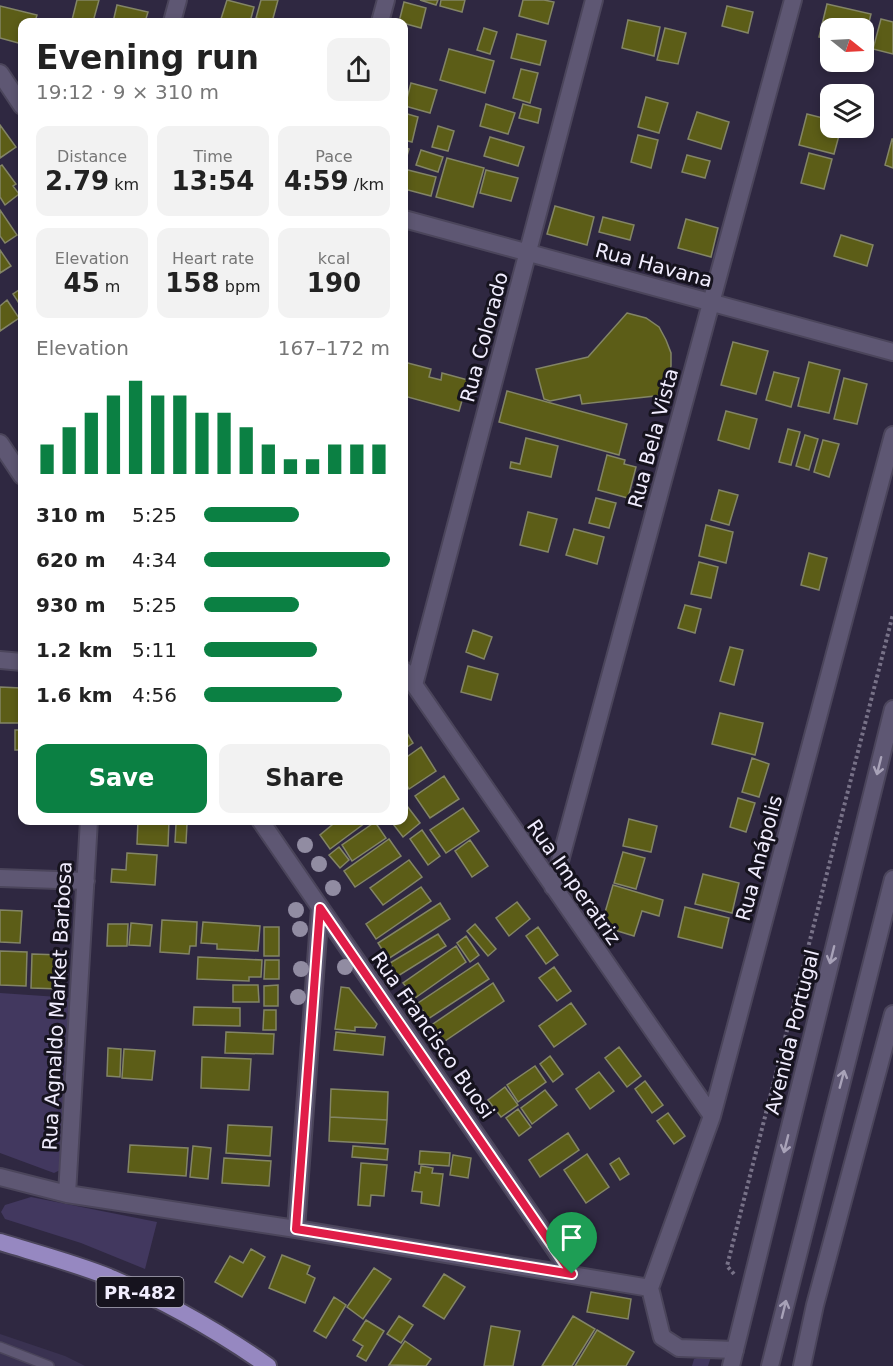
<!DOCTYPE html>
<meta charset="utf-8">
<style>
body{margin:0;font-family:"DejaVu Sans",sans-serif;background:#f2f2f2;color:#222;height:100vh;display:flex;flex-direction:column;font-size:22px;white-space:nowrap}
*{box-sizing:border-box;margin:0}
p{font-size:20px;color:#767676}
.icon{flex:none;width:33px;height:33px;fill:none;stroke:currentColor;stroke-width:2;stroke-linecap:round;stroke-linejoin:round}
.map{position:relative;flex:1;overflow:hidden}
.sheet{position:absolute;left:18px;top:18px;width:390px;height:807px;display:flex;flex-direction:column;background:#fff;border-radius:12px;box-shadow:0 3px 9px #0003}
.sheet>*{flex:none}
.needle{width:39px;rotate:108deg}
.fabs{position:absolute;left:820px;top:18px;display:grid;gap:12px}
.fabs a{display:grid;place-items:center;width:54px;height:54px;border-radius:12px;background:#fff;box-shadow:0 3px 9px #0003;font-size:30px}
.pin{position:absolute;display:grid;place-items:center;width:51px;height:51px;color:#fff;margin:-62px -26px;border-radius:50% 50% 50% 0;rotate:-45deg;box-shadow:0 0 6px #0007}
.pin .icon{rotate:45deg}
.round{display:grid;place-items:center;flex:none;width:63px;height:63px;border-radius:12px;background:#f2f2f2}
.head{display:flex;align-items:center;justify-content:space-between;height:102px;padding:0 18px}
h1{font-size:33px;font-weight:800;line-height:45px}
.stats{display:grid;grid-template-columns:repeat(3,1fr);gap:9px;height:102px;padding:6px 18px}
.stats div{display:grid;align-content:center;border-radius:12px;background:#f2f2f2;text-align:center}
.stats b{font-size:26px;font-weight:800}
.stats small{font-size:16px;font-weight:400}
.stats p{font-size:16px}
.chart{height:168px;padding:12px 18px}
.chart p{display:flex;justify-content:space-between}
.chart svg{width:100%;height:108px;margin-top:6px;stroke:#0b8043;stroke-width:6}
.primary-button{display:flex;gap:12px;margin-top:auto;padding:12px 18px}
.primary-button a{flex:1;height:69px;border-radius:12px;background:#0b8043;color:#fff;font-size:24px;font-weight:800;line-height:69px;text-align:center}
.primary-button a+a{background:#f2f2f2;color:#222}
ul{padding:0 18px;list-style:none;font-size:20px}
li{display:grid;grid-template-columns:96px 72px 1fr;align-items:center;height:45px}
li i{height:15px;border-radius:8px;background:#0b8043}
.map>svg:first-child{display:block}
.built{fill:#3a3251}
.green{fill:#42385f}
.building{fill:#5c5d17;stroke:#838566;stroke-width:1.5}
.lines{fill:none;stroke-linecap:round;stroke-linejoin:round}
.service-casing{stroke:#4b455b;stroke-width:12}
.minor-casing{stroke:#4b455b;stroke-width:20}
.tertiary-casing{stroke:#4b455b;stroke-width:20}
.secondary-casing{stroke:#4b455b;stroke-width:20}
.primary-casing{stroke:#4b455b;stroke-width:20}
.path{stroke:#787288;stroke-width:4;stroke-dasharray:3 3;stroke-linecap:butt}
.service{stroke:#5e5773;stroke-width:9}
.minor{stroke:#5e5773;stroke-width:16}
.tertiary{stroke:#5e5773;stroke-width:16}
.secondary{stroke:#5e5773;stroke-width:16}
.primary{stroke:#9688c1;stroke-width:16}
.tree{fill:#918ca2}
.oneway{stroke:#a8a2b8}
.route-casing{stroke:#fff;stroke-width:12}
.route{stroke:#e11d48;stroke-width:8}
.labels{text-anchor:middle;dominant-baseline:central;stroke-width:6;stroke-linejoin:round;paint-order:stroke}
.shield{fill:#16131e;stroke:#afacbb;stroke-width:1.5}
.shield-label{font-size:18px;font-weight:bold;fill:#f1edfe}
.street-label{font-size:20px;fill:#f1edfe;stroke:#16131e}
</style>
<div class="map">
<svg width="893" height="1366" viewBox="0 0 893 1366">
<rect width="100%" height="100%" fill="#2f2841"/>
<!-- built -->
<path class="built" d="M0 1334 65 1356 85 1366H0Z"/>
<!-- green -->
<path class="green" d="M0 993 73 998 62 1169 54 1173 0 1153Z
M31 1197 157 1222 145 1269 81 1243 5 1219 1 1212 5 1205Z
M712 1354 708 1366H692L694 1359Z"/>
<!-- building -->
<path class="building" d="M77 0H99L93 22 72 20Z
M227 0 254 7 250 22H220Z
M261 0H278L272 22 256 18Z
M420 0H438L436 5Z
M441 0H465L462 12 440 6Z
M523 0H544L554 2 548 24 519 16Z
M404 2 426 8 421 28 399 22Z
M827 4 871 14 864 42V28H831V40L819 37Z
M117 5 148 12 145 22H113Z
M0 6 37 15 35 22H22V44L0 38Z
M727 6 753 12 748 33 722 26Z
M881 19 893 22V54L873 49Z
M628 20 660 27 654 56 622 48Z
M484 28 497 32 490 54 477 50Z
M665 28 686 33 678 64 657 60Z
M517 34 546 41 540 65 511 58Z
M449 49 494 61 485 93 440 80Z
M521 69 538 73 530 103 513 98Z
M411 83 437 90 430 113 405 106Z
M646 97 668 103 659 133 638 127Z
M486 104 515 113 508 134 480 126Z
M523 104 541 109 538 123 519 118Z
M697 112 729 122 721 149 688 139Z
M404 113 418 117 412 142 404 140Z
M807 114 831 120V128H841L834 154 799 145Z
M0 125 16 147 0 158Z
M438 126 454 131 448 151 432 147Z
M638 135 658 140 651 168 631 162Z
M490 137 524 147 518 166 484 156Z
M892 139H893V168L885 165Z
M404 147 409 149 405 163H404Z
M421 150 443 157 438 172 416 165Z
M809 153 832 159 824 189 801 183Z
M687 155 710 161 705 178 682 172Z
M447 158 484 168 473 207 436 197Z
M2 165 16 184 13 186 19 194 5 205 0 197V166Z
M404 169 436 177 431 196 404 189Z
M486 170 518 178 511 201 480 193Z
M555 206 594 217 587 245 547 234Z
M0 210 17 235 5 243 0 236Z
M603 217 634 225 630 240 599 232Z
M686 219 718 228 711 257 678 248Z
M841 235 873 245 867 266 834 256Z
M0 250 11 266 0 273Z
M22 288V308L13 294Z
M7 300 19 318 0 331V306Z
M627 313 646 318 659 327 666 340 671 353V366L664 395 582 404 580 395 550 401 544 399 536 369 588 357Z
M733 342 768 351 756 394 721 385Z
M404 362 431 369 429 377 441 380 442 373 468 380 459 411 404 396Z
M809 362 840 370 829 413 798 406Z
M774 372 799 378 791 407 766 400Z
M844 378 867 384 857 424 834 419Z
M507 391 627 424 619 455 499 422Z
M726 411 757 419 749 449 718 440Z
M788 429 800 432 791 465 779 462Z
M805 435 818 439 809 470 796 466Z
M526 438 558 446 551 477 510 468 511 462 520 464Z
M823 440 839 444 829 477 814 472Z
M607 455 625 460 624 464 636 467 628 498 598 490Z
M719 490 738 495 729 525 711 520Z
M596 498 616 503 609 528 589 523Z
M528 512 557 519 548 552 520 545Z
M706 525 733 532 726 563 699 556Z
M574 529 604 537 597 564 566 555Z
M809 553 827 558 819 590 801 585Z
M699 562 718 567 711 598 691 594Z
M685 605 701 609 695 633 678 628Z
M473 630 492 637 484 659 466 652Z
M730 647 743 650 734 685 720 681Z
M468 666 498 674 491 700 461 692Z
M0 687 21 688 19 723H0Z
M20 711H22V724L19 723Z
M720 713 763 723 755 755 712 744Z
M404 728 413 743 404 749Z
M15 730H22V750H15Z
M421 747 436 771 409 789 404 781V759Z
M752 758 769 764 759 797 742 792Z
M444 776 459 799 430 818 415 796Z
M738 798 755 803 746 832 730 827Z
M404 802 420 823 403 837 390 820H404Z
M463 808 479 831 446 853 430 830Z
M629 819 657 826 651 852 623 846Z
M138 820H169L168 846 137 844Z
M338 820H369L330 849 320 835Z
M375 822 386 838 352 861 342 845Z
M176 824H187L186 843 175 842Z
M422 830 440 856 428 865 410 839Z
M389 839 401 856 355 887 344 871Z
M470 840 488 866 472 877 455 851Z
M339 847 349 860 340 868 329 855Z
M623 852 645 858 636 889 614 883Z
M127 853 157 855 155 885 111 882 112 869 126 870Z
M409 860 422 877 383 905 370 888Z
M703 874 739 883 732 913 695 904Z
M613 885 663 900 659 916 642 911 634 936 601 926Z
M421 887 431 901 376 939 366 924Z
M517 902 530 919 509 936 496 918Z
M440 903 450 919 388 959 378 943Z
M685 907 729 918 722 948 678 937Z
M0 910 22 911 20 943 0 942Z
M162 920 197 922 196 946H190L189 954 160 952Z
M203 922 260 926 258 951 217 949V944L201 943Z
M131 923 152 925 150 946 129 945Z
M108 924H128L127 946H107Z
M475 924 496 949 488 956 467 931Z
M264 927H279V956H264Z
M538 927 558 955 546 964 526 936Z
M438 934 446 946 398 976 390 963Z
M466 936 479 955 470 962 457 943Z
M456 946 466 962 415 998 403 983Z
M0 951 27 952 26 986 0 985Z
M32 954 62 955 61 989 31 988Z
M198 957 262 960 261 977H249V981L197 979Z
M265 960H279V979H264Z
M478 963 489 979 428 1019 418 1003Z
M554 967 571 991 557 1001 539 978Z
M493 983 504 1001 442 1043 430 1026Z
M233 985H258L259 1002H233Z
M278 985V1006H264V986Z
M341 987 349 988 377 1024 375 1028 355 1027V1031L335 1029Z
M571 1003 586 1024 554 1047 539 1026Z
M194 1007 240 1008V1026L193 1025Z
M264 1010H276V1030H263Z
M226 1032 274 1034 273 1054 225 1053Z
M336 1032 385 1037 383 1055 334 1050Z
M619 1047 641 1076 627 1087 605 1058Z
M108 1048 121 1049 120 1077 107 1076Z
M124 1049 155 1051 152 1080 122 1078Z
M550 1056 563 1074 553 1082 540 1064Z
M202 1057 251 1059 249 1090 201 1088Z
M535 1066 546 1082 518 1102 507 1085Z
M599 1072 614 1091 590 1109 576 1089Z
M645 1081 663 1105 652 1113 635 1089Z
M505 1087 518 1105 501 1117 488 1100Z
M331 1089 388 1092 387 1120 330 1117Z
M545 1090 557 1105 532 1124 521 1108Z
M518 1109 531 1127 519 1136 506 1118Z
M668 1113 685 1136 674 1144 657 1121Z
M330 1117 387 1120 385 1144 329 1141Z
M228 1125 272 1127 270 1156 226 1153Z
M568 1133 579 1150 540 1177 529 1160Z
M130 1145 188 1148 186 1176 128 1172Z
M193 1146 211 1148 208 1179 190 1177Z
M353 1146 388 1149 387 1160 352 1157Z
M420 1151 450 1153 449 1166 419 1164Z
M587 1154 609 1187 586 1203 564 1170Z
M453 1155 471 1158 468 1178 450 1175Z
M224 1158 271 1161 269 1186 222 1183Z
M619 1158 629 1174 620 1180 610 1164Z
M361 1163 387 1165 384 1196 371 1195 370 1206 358 1205Z
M421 1166 433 1168 432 1173 443 1174 439 1206 421 1203 422 1192 412 1191 415 1172 420 1173Z
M251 1249 265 1257 242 1297 215 1282 230 1256 243 1263Z
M282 1255 310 1266 307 1274 315 1278 305 1303 269 1288Z
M374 1268 391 1279 363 1319 347 1307Z
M444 1274 465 1287 444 1319 423 1306Z
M591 1292 631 1299 628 1319 587 1312Z
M334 1297 346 1305 326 1338 314 1331Z
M399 1316 413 1325 401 1343 387 1334Z
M573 1316 595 1329 572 1366H542Z
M366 1320 384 1331 366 1361 357 1356 363 1346 353 1340Z
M491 1326 520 1331 513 1366H484Z
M597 1330 634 1352 626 1366H575Z
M405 1341 431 1359 426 1366 389 1365Z"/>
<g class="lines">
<!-- service casing -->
<g class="service-casing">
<path id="service" d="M0 1347 49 1366"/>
</g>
<!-- minor casing -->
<g class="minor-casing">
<path id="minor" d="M172 22 178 0
M380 22 386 0
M0 73 22 106
M404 219 893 352
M0 660 22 662
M404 670 712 1116
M414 685 594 0
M0 878 86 881
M553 887 793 0
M0 1177 67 1194 296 1229 650 1288
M67 1194 89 820
M296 1229 320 908
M650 1288 712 1116 893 435
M650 1288 662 1337 679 1348 735 1350
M802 1366 815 1305 893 1014"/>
</g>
<!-- tertiary casing -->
<g class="tertiary-casing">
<path id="tertiary" d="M0 443 22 476
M260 820 572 1274"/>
</g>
<!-- secondary casing -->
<g class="secondary-casing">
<path id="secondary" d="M731 1366 893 709
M770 1366 893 879"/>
</g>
<!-- primary casing -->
<g class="primary-casing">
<path id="primary" d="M0 1242C36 1253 74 1263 109 1277 165 1301 218 1331 268 1366"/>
</g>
<!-- path -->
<path class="path" d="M734 1274 727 1266 893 614"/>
<!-- service -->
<use href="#service" class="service"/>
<!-- minor -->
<use href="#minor" class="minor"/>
<!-- tertiary -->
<use href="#tertiary" class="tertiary"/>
<!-- secondary -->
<use href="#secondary" class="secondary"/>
<!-- primary -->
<use href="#primary" class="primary"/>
</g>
<!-- trees -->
<g class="tree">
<circle cx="305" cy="845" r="8"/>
<circle cx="319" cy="864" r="8"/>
<circle cx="333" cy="888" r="8"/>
<circle cx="296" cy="910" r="8"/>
<circle cx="300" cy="929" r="8"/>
<circle cx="345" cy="967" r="8"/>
<circle cx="301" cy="969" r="8"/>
<circle cx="298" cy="997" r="8"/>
</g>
<!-- one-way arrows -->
<defs><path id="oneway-shaft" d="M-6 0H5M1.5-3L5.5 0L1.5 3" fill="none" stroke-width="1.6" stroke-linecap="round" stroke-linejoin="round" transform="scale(1.5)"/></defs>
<g class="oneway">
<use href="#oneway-shaft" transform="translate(879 766) rotate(104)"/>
<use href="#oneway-shaft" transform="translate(832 955) rotate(104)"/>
<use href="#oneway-shaft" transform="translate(842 1079) rotate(-75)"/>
<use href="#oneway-shaft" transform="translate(786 1144) rotate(104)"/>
<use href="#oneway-shaft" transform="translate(784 1309) rotate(-76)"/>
</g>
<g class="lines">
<!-- route casing -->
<g class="route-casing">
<path id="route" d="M320 908 572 1274 296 1229Z"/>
</g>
<!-- route -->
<use href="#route" class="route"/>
</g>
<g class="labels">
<!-- shield labels -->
<rect class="shield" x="96.5" y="1277" width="87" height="30" rx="4.5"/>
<g class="shield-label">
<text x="140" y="1292">PR-482</text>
</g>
<!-- street labels -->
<g class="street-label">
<text transform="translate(654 265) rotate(15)">Rua Havana</text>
<text transform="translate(484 337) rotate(-75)">Rua Colorado</text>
<text transform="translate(653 438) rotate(-75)">Rua Bela Vista</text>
<text transform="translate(759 858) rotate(-75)">Rua Anápolis</text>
<text transform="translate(574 882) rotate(55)">Rua Imperatriz</text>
<text transform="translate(57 1006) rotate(-87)">Rua Agnaldo Market Barbosa</text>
<text transform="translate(792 1032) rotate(-76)">Avenida Portugal</text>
<text transform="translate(433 1035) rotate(55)">Rua Francisco Buosi</text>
</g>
</g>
</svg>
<div class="fabs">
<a><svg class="needle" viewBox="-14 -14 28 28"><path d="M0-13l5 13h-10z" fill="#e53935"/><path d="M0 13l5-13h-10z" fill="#767676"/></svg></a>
<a><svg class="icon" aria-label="layers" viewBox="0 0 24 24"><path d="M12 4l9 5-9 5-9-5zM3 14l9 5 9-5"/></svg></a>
</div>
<div class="pin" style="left:572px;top:1274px;background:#1e9e55"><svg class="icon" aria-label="arrive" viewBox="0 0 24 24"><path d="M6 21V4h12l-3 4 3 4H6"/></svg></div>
<section class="sheet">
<div class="head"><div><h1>Evening run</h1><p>19:12 · 9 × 310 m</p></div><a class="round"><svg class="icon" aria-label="share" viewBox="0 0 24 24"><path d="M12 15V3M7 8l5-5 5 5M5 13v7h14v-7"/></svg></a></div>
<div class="stats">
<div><p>Distance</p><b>2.79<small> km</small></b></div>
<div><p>Time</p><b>13:54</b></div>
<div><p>Pace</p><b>4:59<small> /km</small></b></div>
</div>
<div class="stats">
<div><p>Elevation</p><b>45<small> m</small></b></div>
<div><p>Heart rate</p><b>158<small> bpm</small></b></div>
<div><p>kcal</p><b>190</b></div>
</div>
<div class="chart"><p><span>Elevation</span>167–172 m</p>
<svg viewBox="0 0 160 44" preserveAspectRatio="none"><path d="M5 44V32M15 44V25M25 44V19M35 44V12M45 44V6M55 44V12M65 44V12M75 44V19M85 44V19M95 44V25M105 44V32M115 44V38M125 44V38M135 44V32M145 44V32M155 44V32"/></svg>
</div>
<ul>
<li><b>310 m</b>5:25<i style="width:51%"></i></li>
<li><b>620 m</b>4:34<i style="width:100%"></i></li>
<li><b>930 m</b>5:25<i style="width:51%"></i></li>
<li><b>1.2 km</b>5:11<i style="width:61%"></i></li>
<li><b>1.6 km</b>4:56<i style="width:74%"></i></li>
</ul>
<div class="primary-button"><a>Save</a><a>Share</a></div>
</section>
</div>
